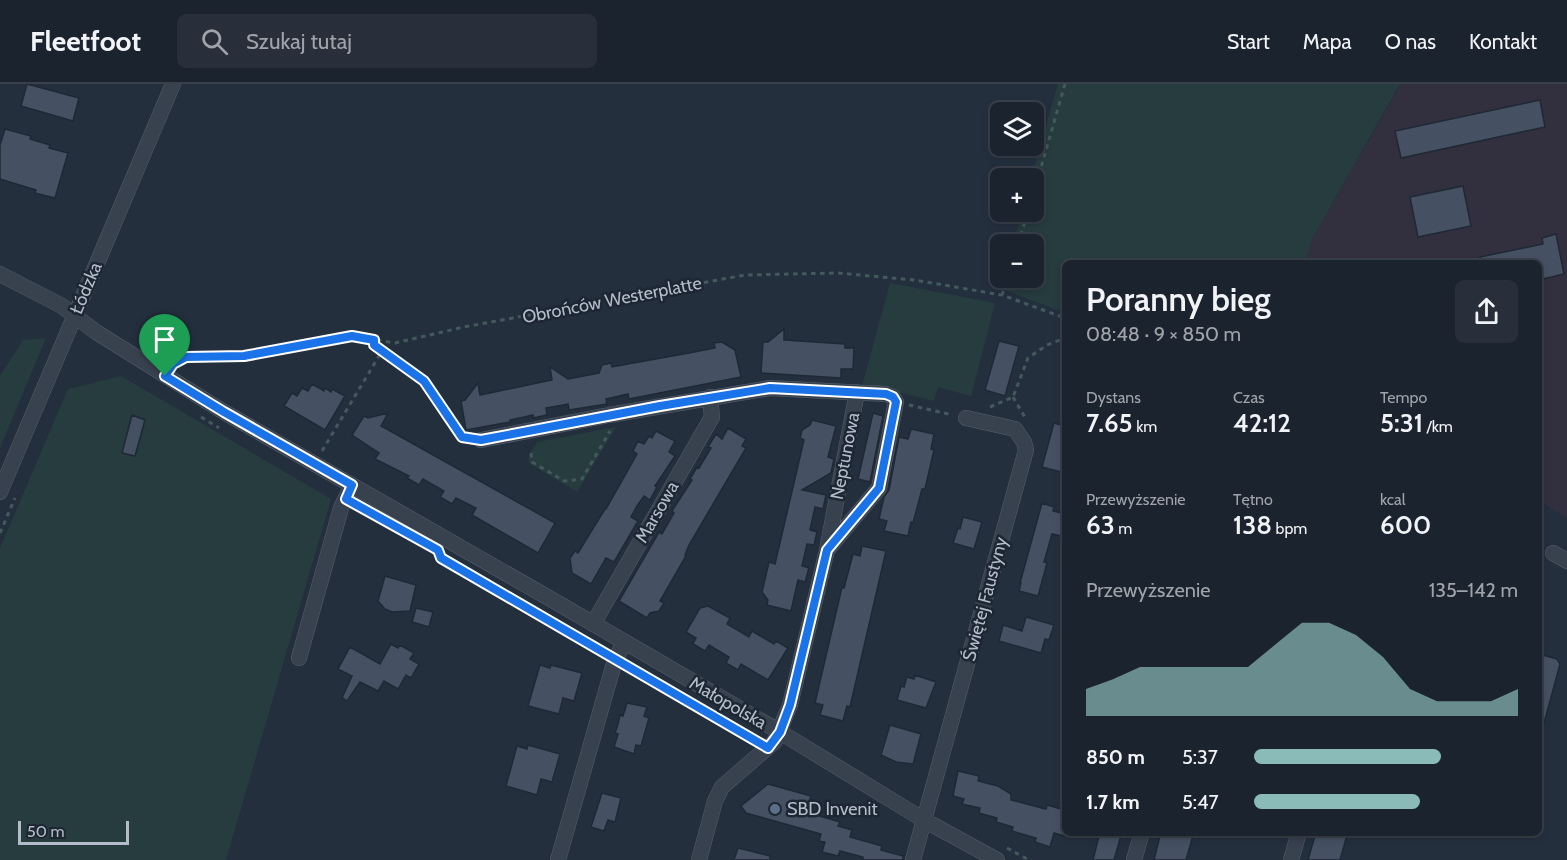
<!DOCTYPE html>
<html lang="pl">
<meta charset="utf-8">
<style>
body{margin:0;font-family:Cabin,sans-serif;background:#282f3a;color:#f1f3f6;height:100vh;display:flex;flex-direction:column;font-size:22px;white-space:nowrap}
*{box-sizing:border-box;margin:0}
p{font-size:20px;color:#a0a4aa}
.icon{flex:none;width:33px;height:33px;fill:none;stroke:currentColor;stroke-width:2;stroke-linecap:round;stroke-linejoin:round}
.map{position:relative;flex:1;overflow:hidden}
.sheet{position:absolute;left:1062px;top:176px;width:480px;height:576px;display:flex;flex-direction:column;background:#1b232e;border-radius:9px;box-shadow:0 3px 9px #0003,0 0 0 2px #39404a}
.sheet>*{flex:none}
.buttons{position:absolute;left:990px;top:18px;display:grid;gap:12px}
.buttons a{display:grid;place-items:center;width:54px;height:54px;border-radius:9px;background:#1b232e;box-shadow:0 3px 9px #0003,0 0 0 2px #39404a;font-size:30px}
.scale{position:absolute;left:18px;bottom:15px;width:111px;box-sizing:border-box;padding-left:6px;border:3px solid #b4bcc9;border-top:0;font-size:16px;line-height:21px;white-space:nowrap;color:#b4bcc9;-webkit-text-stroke:4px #1d2633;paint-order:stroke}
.pin{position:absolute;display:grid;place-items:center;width:51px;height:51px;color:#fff;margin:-62px -26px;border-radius:50% 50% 50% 0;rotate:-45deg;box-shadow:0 0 6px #0007}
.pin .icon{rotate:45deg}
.round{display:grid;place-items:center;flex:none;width:63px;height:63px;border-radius:9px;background:#282f3a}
.overview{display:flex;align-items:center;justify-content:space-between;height:102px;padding:0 24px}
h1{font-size:33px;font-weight:600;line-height:45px}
.figures{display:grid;grid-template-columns:repeat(3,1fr);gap:9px;height:102px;padding:6px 24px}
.figures div{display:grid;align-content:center}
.figures b{font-size:26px;font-weight:600}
.figures small{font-size:16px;font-weight:400}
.figures p{font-size:16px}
.chart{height:168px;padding:12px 24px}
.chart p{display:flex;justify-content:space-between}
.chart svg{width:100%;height:108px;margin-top:6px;fill:#8bbbb9;opacity:.7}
ul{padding:0 24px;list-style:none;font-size:20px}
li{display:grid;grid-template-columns:96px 72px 1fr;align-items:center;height:45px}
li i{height:15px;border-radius:8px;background:#8bbbb9}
header{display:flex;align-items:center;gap:36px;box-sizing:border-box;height:84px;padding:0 30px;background:#1b232e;border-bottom:2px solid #39404a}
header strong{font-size:28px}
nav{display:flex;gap:33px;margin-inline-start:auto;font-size:21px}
.search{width:420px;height:54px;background:#282f3a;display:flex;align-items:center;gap:15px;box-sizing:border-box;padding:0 21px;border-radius:9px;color:#a0a4aa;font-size:22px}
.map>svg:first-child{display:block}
.medical{fill:#32303f}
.green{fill:#263c3f}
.building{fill:#455162;stroke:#1f2835;stroke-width:1.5}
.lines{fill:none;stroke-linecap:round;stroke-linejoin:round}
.minor-casing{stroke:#565f6c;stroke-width:16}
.path{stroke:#44595c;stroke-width:3;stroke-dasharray:4.5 4.5;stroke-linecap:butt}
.minor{stroke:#38414e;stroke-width:15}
.route-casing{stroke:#fff;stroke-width:12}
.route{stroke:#1a73e8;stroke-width:8}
.service-dot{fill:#5c6f8a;stroke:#1d2633;stroke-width:2}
.labels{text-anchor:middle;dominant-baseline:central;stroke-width:5;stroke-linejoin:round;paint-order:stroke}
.street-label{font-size:18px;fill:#b4bcc9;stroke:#1d2633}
.poi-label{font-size:18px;fill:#b4bcc9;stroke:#1d2633;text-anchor:start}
</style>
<header>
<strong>Fleetfoot</strong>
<div class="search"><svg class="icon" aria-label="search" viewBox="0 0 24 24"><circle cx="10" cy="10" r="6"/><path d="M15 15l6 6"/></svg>Szukaj tutaj</div>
<nav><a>Start</a><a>Mapa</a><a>O nas</a><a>Kontakt</a></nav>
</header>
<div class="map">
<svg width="1567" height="776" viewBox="0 0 1567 776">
<rect width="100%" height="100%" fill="#242f3e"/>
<!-- medical -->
<path class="medical" d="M1401 0H1567V434L1539 417V178H1305L1312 155Z"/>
<!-- green -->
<path class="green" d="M1058 0H1400L1312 155 1305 178H1065V229L1000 204 1003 194H1034V160H1013L1022 128H1034V94H1031Z
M890 199 995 219 971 312 938 303 934 317 881 304 862 302Z
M46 254 0 364V292L23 256Z
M121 292 331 415 226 776H0V464L68 305Z
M616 343 577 408 529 379V371L537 358Z"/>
<!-- building -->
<path class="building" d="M27 0 79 14 73 37 21 22Z
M1540 16 1545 43 1401 74 1395 47Z
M5 45 31 52 30 55 50 61 49 64 68 69 55 114 35 109 36 106 0 95V61Z
M1463 102 1471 142 1418 153 1410 113Z
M1556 150 1564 190 1539 196V178H1481L1480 173 1543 160 1542 154Z
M784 245V256L845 260V264H854L853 285H841V294L761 289 763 258H768Z
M999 257 1019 262 1005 312 985 306Z
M722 258 735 266 741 293 629 315 628 310 606 315 607 320 569 326 568 320 546 324 547 331 533 334V331L510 336V338L466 346 461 317 465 316 478 299 480 311 552 296 550 283 568 295 599 289 602 281 611 279 612 283 689 269 715 264 714 259Z
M312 300 324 307 325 304 331 308 332 305 345 312 325 346 284 322 292 309 297 312 302 304 308 307Z
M388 329 381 342 555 439 538 469 472 431 476 424 456 414 452 420 440 413 444 407 423 395 419 401 407 394 409 392 375 375 379 369 352 351 364 332 368 334Z
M873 329 883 332 870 398 858 395Z
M132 331 145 336 135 372 122 369Z
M812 336 836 342 828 373 834 375 831 389 802 406 826 411 823 425 815 423 810 446 817 448 814 461 807 460 802 482 809 484 805 498 798 496 791 527 767 521 768 516 762 508 769 478 775 480 804 356 800 354 802 346 810 341Z
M1054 339 1065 342V389L1042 383Z
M728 344 746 355 742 362 746 364 689 461 685 471 686 472 660 517 664 519 659 527 650 529 647 534 619 517 659 448 662 450 674 429 672 427 692 396 690 395 697 383 699 384 711 364 708 363 716 350 722 355Z
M911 345 934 350 931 365 934 366 925 405H922L913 439 911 438 908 452 884 447 887 437 879 435 884 413 889 406 899 353 908 355Z
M656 347 675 357 669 368 675 372 655 402 657 403 650 416 644 412 637 422 631 433 638 437 614 478 606 474 591 500 572 489 570 474 575 467 578 469 605 425H606L637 370 633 367 638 357 644 360 649 352 652 354Z
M1042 419 1054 423 1053 427 1065 430V445H1063L1061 452 1052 450 1044 478 1047 479 1038 512 1019 507 1021 499H1020Z
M963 433 982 438 974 465 953 459 958 444 960 445Z
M862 462 886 467 850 623 847 622 843 637 820 631 823 621 815 619 842 503 844 504 853 470 860 472Z
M385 492 416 501 410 527 392 528 385 525 378 517Z
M708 522 730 534 727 540 749 553 752 547 774 560 776 557 788 564 768 596 741 580 738 586 726 579 729 573 709 561 705 567 693 560 696 554 686 548 700 524Z
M416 524 433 528 429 543 412 538Z
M1026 533 1054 541 1049 556 1045 555 1041 569 999 557 1003 541 1022 547Z
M391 560 398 564 400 561 414 569 410 575 419 580 411 594 406 591 398 605 384 597 378 607 360 598 347 617 342 614 352 592 338 585 350 563 380 580Z
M1539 570 1557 575 1560 580 1543 643H1539Z
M540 581 550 584 551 581 582 589 574 617 563 614 559 630 528 622Z
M915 591 936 598 926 624 897 616 901 602 904 603 907 593 914 595Z
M627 619 647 623 644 632 649 634 641 662 636 661 634 670 614 663 618 650 615 649 618 640 620 631 623 632Z
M890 641 921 650 913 680 896 678 881 671Z
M528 661 560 670 552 698 541 695 537 711 506 702 517 662 527 665Z
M958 687 979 692 978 697 998 702 1011 710V716L1046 725 1047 721 1065 726V752L1054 749 1050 763 1035 758 1036 754 1012 747 1013 743 996 738 997 734 979 729 980 724 962 720 964 715 953 712Z
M768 700 811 712 806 728 840 738 838 742 852 746 850 753 882 762 881 766 903 772V776H863V773L840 767 838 772 822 768 825 758 819 757 821 750 746 729 741 722Z
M602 709 621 714 615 738 608 736 604 747 591 743Z
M1100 748H1122L1114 776H1093Z
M1161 748H1194L1186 776H1154Z
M1316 748H1348L1340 776H1308Z
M738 764 770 772V776H734Z"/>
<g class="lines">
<!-- minor casing -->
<g class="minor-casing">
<path id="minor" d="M0 190 62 222 96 248 224 328 549 514 780 648 924 736 997 776
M481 356 609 331 770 304 886 310 893 313 896 318 879 404 827 466
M0 408 173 0
M1553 469 1567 477
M593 540 712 333 710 313
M299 574 341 424 352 401
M558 776 615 576 624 559
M699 776 715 717 722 703 775 657 790 621 827 466 857 308
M913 776 1026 366 1024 358 1015 345 966 334
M1134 776 1142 748
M1291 776 1299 748"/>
</g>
<!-- path -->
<path class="path" d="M1034 108 1065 0
M1018 160 1028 128
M1002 211 1008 194
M374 256V261L424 297 462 353 467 354
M174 280 186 273 244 272 352 252 395 259 464 243 745 191 838 189 914 196 1002 211 1065 234
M1013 313 1026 335
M909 321 953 331
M990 323 1013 313 1028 274 1047 261 1065 254
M201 333 219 344
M322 367 382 267
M531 369 532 378 564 397 582 395 610 347
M0 449 15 414
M438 468 441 474 603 569
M627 583 754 656
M1007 764 1029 776"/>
<!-- minor -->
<use href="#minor" class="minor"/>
</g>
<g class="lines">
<!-- route casing -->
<g class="route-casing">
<path id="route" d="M352 252 374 256V261L424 297 462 353 481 356 660 322 770 304 886 310 893 313 896 318 879 404 827 466 790 621 780 648 768 664 441 474 438 466 346 415 352 401 224 328 165 292 173 280 186 273 244 272Z"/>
</g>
<!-- route -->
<use href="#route" class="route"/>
</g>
<!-- markers -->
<circle class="service-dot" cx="775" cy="725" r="6"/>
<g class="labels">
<!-- street labels -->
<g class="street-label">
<text transform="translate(86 204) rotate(-67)">Łódzka</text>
<text transform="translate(612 216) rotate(-11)">Obrońców Westerplatte</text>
<text transform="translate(845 372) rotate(-79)">Neptunowa</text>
<text transform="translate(657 428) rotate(-60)">Marsowa</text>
<text transform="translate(985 515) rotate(-75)">Świętej Faustyny</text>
<text transform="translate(728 619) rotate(30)">Małopolska</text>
</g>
<!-- poi labels -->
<g class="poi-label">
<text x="787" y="725">SBD Invenit</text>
</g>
</g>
</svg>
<div class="buttons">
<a><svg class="icon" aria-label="layers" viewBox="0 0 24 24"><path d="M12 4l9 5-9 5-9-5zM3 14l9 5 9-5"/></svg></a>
<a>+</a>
<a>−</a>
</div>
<div class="scale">50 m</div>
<div class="pin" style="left:165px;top:292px;background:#1e9e55"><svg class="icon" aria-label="arrive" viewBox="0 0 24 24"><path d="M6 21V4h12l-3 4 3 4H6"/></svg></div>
<section class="sheet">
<div class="overview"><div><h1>Poranny bieg</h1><p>08:48 · 9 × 850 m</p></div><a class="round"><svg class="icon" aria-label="share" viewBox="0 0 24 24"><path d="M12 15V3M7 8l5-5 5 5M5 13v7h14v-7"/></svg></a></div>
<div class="figures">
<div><p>Dystans</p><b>7.65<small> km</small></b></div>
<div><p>Czas</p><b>42:12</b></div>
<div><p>Tempo</p><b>5:31<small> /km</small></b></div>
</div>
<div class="figures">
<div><p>Przewyższenie</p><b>63<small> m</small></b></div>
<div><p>Tętno</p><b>138<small> bpm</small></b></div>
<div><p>kcal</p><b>600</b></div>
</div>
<div class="chart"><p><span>Przewyższenie</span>135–142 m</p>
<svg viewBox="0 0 160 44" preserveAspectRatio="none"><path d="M0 44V33L10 29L20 24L30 24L40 24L50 24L60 24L70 15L80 6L90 6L100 11L110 20L120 33L130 38L140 38L150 38L160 33V44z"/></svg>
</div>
<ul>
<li><b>850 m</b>5:37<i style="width:71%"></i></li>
<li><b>1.7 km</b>5:47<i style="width:63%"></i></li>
</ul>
</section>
</div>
